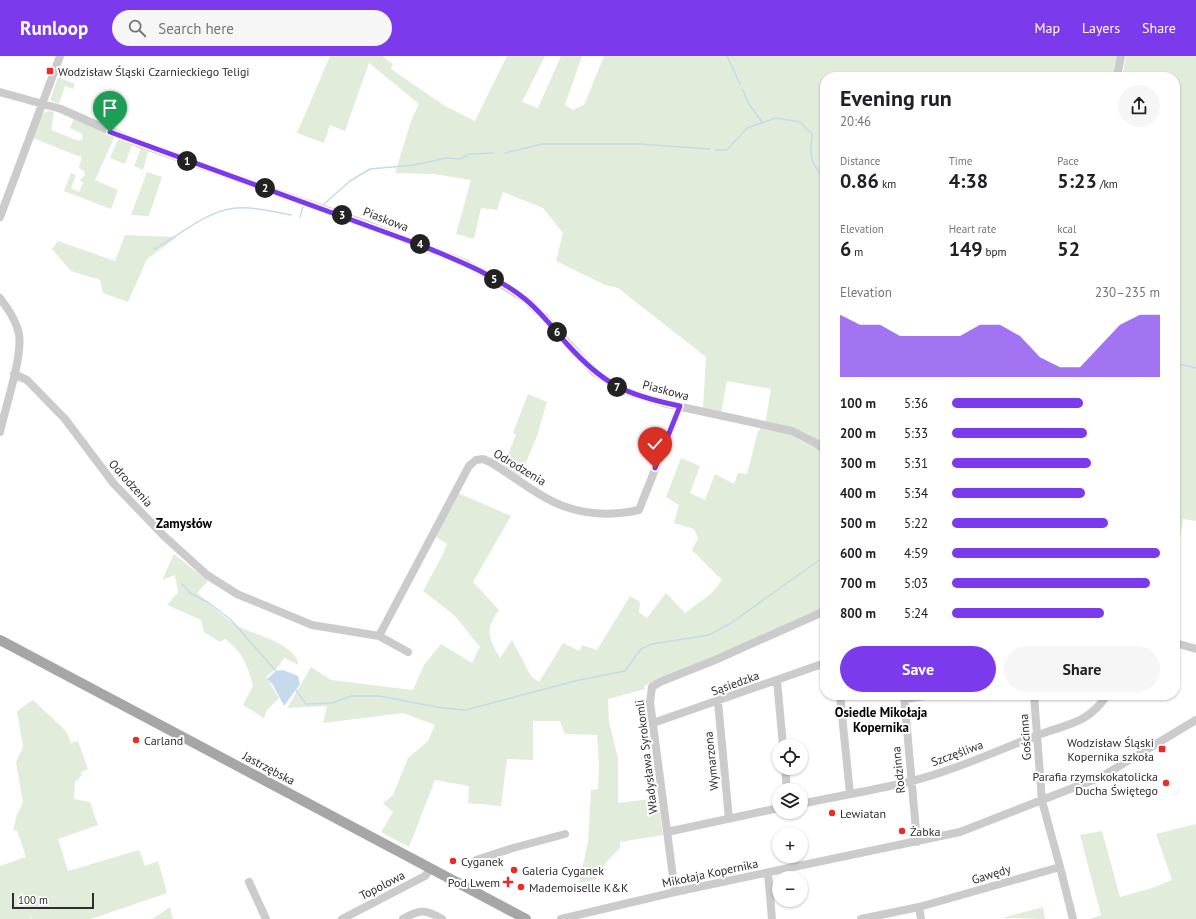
<!DOCTYPE html>
<meta charset="utf-8">
<style>
body{margin:0;font-family:"PT Sans",sans-serif;background:#f6f6f6;color:#202124;height:100vh;display:flex;flex-direction:column;font-size:15px;white-space:nowrap}
*{box-sizing:border-box;margin:0}
p{font-size:13px;color:#757577}
.icon{flex:none;width:22px;height:22px;fill:none;stroke:currentColor;stroke-width:2;stroke-linecap:round;stroke-linejoin:round}
.map{position:relative;flex:1;overflow:hidden}
.sheet{position:absolute;left:820px;top:16px;width:360px;height:628px;display:flex;flex-direction:column;background:#fff;border-radius:16px;box-shadow:0 1px 3px #0004}
.sheet>*{flex:none}
.tools{position:absolute;left:772px;top:683px;display:grid;gap:8px}
.tools a{display:grid;place-items:center;width:36px;height:36px;border-radius:50%;background:#fff;box-shadow:0 1px 3px #0004;font-size:20px}
.scale{position:absolute;left:12px;bottom:10px;width:82px;box-sizing:border-box;padding-left:4px;border:2px solid #2e2e2e;border-top:0;font-size:11px;line-height:14px;white-space:nowrap;color:#2e2e2e;-webkit-text-stroke:3px #fff;paint-order:stroke}
.pin{position:absolute;display:grid;place-items:center;width:34px;height:34px;color:#fff;margin:-41px -17px;border-radius:50% 50% 50% 0;rotate:-45deg;box-shadow:0 0 4px #0007}
.pin .icon{rotate:45deg}
.km{position:absolute;width:20px;height:20px;margin:-10px;border-radius:50%;background:#222;color:#fff;font-size:11px;line-height:20px;text-align:center}
.round{display:grid;place-items:center;flex:none;width:42px;height:42px;border-radius:21px;background:#f6f6f6}
.overview{display:flex;align-items:center;justify-content:space-between;height:68px;padding:0 20px}
h1{font-size:22px;font-weight:600;line-height:30px}
.metrics{display:grid;grid-template-columns:repeat(3,1fr);gap:6px;height:68px;padding:4px 20px}
.metrics div{display:grid;align-content:center}
.metrics b{font-size:20px;font-weight:600}
.metrics small{font-size:11px;font-weight:400}
.metrics p{font-size:11px}
.chart{height:112px;padding:8px 20px}
.chart p{display:flex;justify-content:space-between}
.chart svg{width:100%;height:72px;margin-top:4px;fill:#7c3aed;opacity:.7}
.button{display:flex;gap:8px;margin-top:auto;padding:8px 20px}
.button a{flex:1;height:46px;border-radius:24px;background:#7c3aed;color:#fff;font-size:16px;font-weight:600;line-height:46px;text-align:center}
.button a+a{background:#f6f6f6;color:#202124}
ul{padding:0 20px;list-style:none;font-size:13px}
li{display:grid;grid-template-columns:64px 48px 1fr;align-items:center;height:30px}
li i{height:10px;border-radius:5px;background:#7c3aed}
header{display:flex;align-items:center;gap:24px;box-sizing:border-box;height:56px;padding:0 20px;background:#7c3aed;color:#fff}
header strong{font-size:19px}
nav{display:flex;gap:22px;margin-inline-start:auto;font-size:14px}
.search{width:280px;height:36px;background:#f6f6f6;display:flex;align-items:center;gap:10px;box-sizing:border-box;padding:0 14px;border-radius:22px;color:#757577;font-size:15px}
.map>svg:first-child{display:block}
.green{fill:#e2ecda}
.water{fill:#c5daed}
.lines{fill:none;stroke-linecap:round;stroke-linejoin:round}
.stream{stroke:#c5daed;stroke-width:1.5}
.minor{stroke:#cbcbcb;stroke-width:8}
.major{stroke:#a6a6a6;stroke-width:10}
.route-casing{stroke:#fff;stroke-width:8}
.route{stroke:#7c3aed;stroke-width:5}
.poi-dot{fill:#ee2a26;stroke:#fff;stroke-width:1.5}
.labels{text-anchor:middle;dominant-baseline:central;stroke-width:4;stroke-linejoin:round;paint-order:stroke}
.poi-label{font-size:12px;fill:#2e2e2e;stroke:#fff;text-anchor:start}
.street-label{font-size:12px;fill:#2e2e2e;stroke:#fff}
.neighbourhood-label{font-size:13px;font-weight:bold;fill:#000;stroke:#fff}
</style>
<header>
<strong>Runloop</strong>
<div class="search"><svg class="icon" aria-label="search" viewBox="0 0 24 24"><circle cx="10" cy="10" r="6"/><path d="M15 15l6 6"/></svg>Search here</div>
<nav><a>Map</a><a>Layers</a><a>Share</a></nav>
</header>
<div class="map">
<svg width="1196" height="863" viewBox="0 0 1196 863">
<rect width="100%" height="100%" fill="#fff"/>
<!-- green -->
<path class="green" d="M330 0H382L393 8 391 13 445 50 475 65 507 0H545L522 46 538 52 561 0H582L565 49 573 54 584 49 604 0H1119L1115 21H825V553L644 630 645 633 608 643 609 666 618 702V747L658 742 663 779 620 786V792L607 805 595 824 579 827 588 786 591 734 598 733 599 712 597 679 565 678 560 665H533V704L507 703 501 750 468 747 469 730 435 724 409 791 381 776 393 756 383 747 393 739 408 702 428 685 435 669 403 657 323 667 327 650 287 652 311 611 331 624 413 634 424 609 441 588 472 607 480 591 454 559 423 535 441 502 447 488 435 480 458 437 511 460 473 526 499 554C484 574 489 582 500 602L512 584 531 620 539 626 563 587 580 595 582 589 597 594 630 540 640 546 639 556 647 562 666 537 685 557 712 537 722 524 692 494 698 482 694 473 674 467 679 449 666 441 681 402 700 410 690 437 705 444 715 418 734 428 738 417 747 418 758 375 765 368 771 333 727 325 721 357 703 352 706 301 618 232 605 229 556 205 563 177 543 152 503 136 497 154 481 152 474 183 456 178 471 124 434 118 395 117 411 65 419 48 369 7 345 75 330 69 324 87 297 77Z
M1126 0H1196V465L1183 463 1179 491 1175 490V21H1122Z
M58 21 75 28 73 33 65 30 59 48 50 44Z
M49 55 54 56 51 74 79 85 83 83 82 78 70 72 74 62 115 80 95 124 118 134 111 153 64 135 71 117 76 119 71 132 79 136 83 127 80 124 85 119 84 115 79 112 82 100H78L33 82 42 58Z
M118 83 132 89 125 108 110 102Z
M141 92 148 96 143 114 134 110Z
M147 116 162 121 149 160 131 159Z
M125 179 177 181 147 203 128 246 103 237 100 224 71 215 52 193 58 185 115 205Z
M528 338 547 346 537 380 520 421 503 410 516 379 513 377Z
M174 498 208 525 197 537C209 547 220 559 233 567 252 580 293 584 299 609L284 602 278 611 266 621 279 642 267 654 264 662 243 649 253 630C248 610 242 595 225 583L220 586 204 576 201 564 167 549 178 536 175 519 162 524Z
M33 644 66 675 71 687 78 685 88 713 81 716 82 719 75 726 74 743 90 746 98 769 58 783 68 815 139 794 145 810 158 805 167 837 91 863H32L29 857 31 863H0V810L26 801 17 774 13 775 17 758 23 747 16 706 23 691 17 655Z
M1196 768V863H1090L1101 859 1080 779 1102 775 1120 841 1152 832 1172 824 1156 778Z
M170 851 173 863H153L154 862Z
M1043 851 1045 863 1002 862Z"/>
<!-- water -->
<path class="water" d="M283 614 298 620 300 628 284 650 273 629 267 623 276 615Z"/>
<g class="lines">
<!-- stream -->
<path class="stream" d="M727 0 740 28
M743 34 748 47 763 67
M715 94H727L747 72 776 62 800 66 812 78C810 98 809 107 825 122
M505 97 542 88H639L710 93
M324 148 350 125 370 113 414 109 446 102 461 103 469 98 494 97
M300 161 303 150 306 151
M154 193C181 179 205 155 236 152 253 150 274 156 291 159
M1175 307 1196 312
M182 528 190 537 209 547 231 564 276 615
M296 634 306 648 332 647 351 640H379L443 652 466 654 579 624 625 615 641 593 652 588 709 579 731 567 825 500"/>
<!-- minor -->
<path class="minor" d="M1117 21 1121 0
M0 36 61 53 140 88 363 167 465 207 482 216 525 243 544 261 594 316 622 334 663 347 792 375 814 386 825 394
M0 161 60 0
M0 242C8 253 16 264 19 278 23 300 5 352 0 376
M14 318 27 324 65 363 114 428 164 480 207 519 237 538 312 569 379 580 408 596
M379 580 469 410 476 404 483 403 490 406C512 419 543 444 566 451 589 459 616 459 639 454L680 350
M1175 587 1196 593
M777 624 783 690
M840 639 850 738
M904 639 917 786
M904 643 933 639
M718 646 729 763
M653 667 825 607
M785 712 787 734
M801 748C838 740 875 734 912 725 955 714 996 695 1038 679 1067 668 1088 668 1107 639
M667 776 779 752
M476 804 513 792 565 778
M1060 811 1073 863
M768 817 772 863
M249 826 266 863
M675 836 650 646 652 631 660 626 715 604 825 555
M919 851 921 863
M342 863 425 820 431 812
M403 863C420 853 425 853 442 863
M561 863 675 836 960 776 1101 721 1196 664
M861 863 919 851 1060 811 1042 745 1034 639"/>
<!-- major -->
<path class="major" d="M0 584 526 863"/>
</g>
<g class="lines">
<!-- route casing -->
<g class="route-casing">
<path id="route" d="M110 76 423 190C459 205 495 219 525 243 541 256 553 272 567 288 604 329 626 339 680 350L655 412"/>
</g>
<!-- route -->
<use href="#route" class="route"/>
</g>
<!-- markers -->
<g class="poi-dot">
<rect x="46" y="11" width="8" height="8" rx="2"/>
<circle cx="136" cy="684" r="4"/>
<rect x="1158" y="689" width="8" height="8" rx="2"/>
<circle cx="1166" cy="727" r="4"/>
<circle cx="832" cy="757" r="4"/>
<circle cx="902" cy="775" r="4"/>
<circle cx="453" cy="805" r="4"/>
<circle cx="514" cy="814" r="4"/>
<path d="M506 820h4v4h4v4h-4v4h-4v-4h-4v-4h4z"/>
<circle cx="521" cy="831" r="4"/>
</g>
<g class="labels">
<!-- poi labels -->
<g class="poi-label">
<text x="58" y="15">Wodzisław Śląski Czarnieckiego Teligi</text>
<text x="144" y="684">Carland</text>
<text x="1154" y="686" text-anchor="end">Wodzisław Śląski<tspan x="1154" dy="14">Kopernika szkoła</tspan></text>
<text x="1158" y="720" text-anchor="end">Parafia rzymskokatolicka<tspan x="1158" dy="14">Ducha Świętego</tspan></text>
<text x="840" y="757">Lewiatan</text>
<text x="910" y="775">Żabka</text>
<text x="461" y="805">Cyganek</text>
<text x="522" y="814">Galeria Cyganek</text>
<text x="500" y="826" text-anchor="end">Pod Lwem</text>
<text x="529" y="831">Mademoiselle K&amp;K</text>
</g>
<!-- street labels -->
<g class="street-label">
<text transform="translate(386 163) rotate(21)">Piaskowa</text>
<text transform="translate(666 334) rotate(15)">Piaskowa</text>
<text transform="translate(520 411) rotate(31)">Odrodzenia</text>
<text transform="translate(131 427) rotate(48)">Odrodzenia</text>
<text transform="translate(735 627) rotate(-20)">Sąsiedzka</text>
<text transform="translate(1025 681) rotate(-94)">Gościnna</text>
<text transform="translate(957 697) rotate(-20)">Szczęśliwa</text>
<text transform="translate(646 701) rotate(-97)">Władysława Syrokomli</text>
<text transform="translate(711 705) rotate(-96)">Wymarzona</text>
<text transform="translate(269 712) rotate(28)">Jastrzębska</text>
<text transform="translate(898 714) rotate(-96)">Rodzinna</text>
<text transform="translate(710 817) rotate(-12)">Mikołaja Kopernika</text>
<text transform="translate(991 818) rotate(-17)">Gawędy</text>
<text transform="translate(382 829) rotate(-27)">Topolowa</text>
</g>
<!-- neighbourhood labels -->
<g class="neighbourhood-label">
<text x="184" y="467">Zamysłów</text>
<text x="881" y="656">Osiedle Mikołaja<tspan x="881" dy="15">Kopernika</tspan></text>
</g>
</g>
</svg>
<div class="tools">
<a><svg class="icon" aria-label="locate" viewBox="0 0 24 24"><circle cx="12" cy="12" r="6"/><path d="M12 2v4M12 18v4M2 12h4M18 12h4"/></svg></a>
<a><svg class="icon" aria-label="layers" viewBox="0 0 24 24"><path d="M12 4l9 5-9 5-9-5zM3 14l9 5 9-5"/></svg></a>
<a>+</a>
<a>−</a>
</div>
<div class="scale">100 m</div>
<div class="pin" style="left:110px;top:76px;background:#1e9e55"><svg class="icon" aria-label="arrive" viewBox="0 0 24 24"><path d="M6 21V4h12l-3 4 3 4H6"/></svg></div>
<div class="pin" style="left:655px;top:412px;background:#d93025"><svg class="icon" aria-label="check" viewBox="0 0 24 24"><path d="M5 12l5 5 9-10"/></svg></div>
<b class="km" style="left:187px;top:105px">1</b>
<b class="km" style="left:265px;top:132px">2</b>
<b class="km" style="left:342px;top:159px">3</b>
<b class="km" style="left:420px;top:188px">4</b>
<b class="km" style="left:494px;top:223px">5</b>
<b class="km" style="left:557px;top:276px">6</b>
<b class="km" style="left:617px;top:331px">7</b>
<section class="sheet">
<div class="overview"><div><h1>Evening run</h1><p>20:46</p></div><a class="round"><svg class="icon" aria-label="share" viewBox="0 0 24 24"><path d="M12 15V3M7 8l5-5 5 5M5 13v7h14v-7"/></svg></a></div>
<div class="metrics">
<div><p>Distance</p><b>0.86<small> km</small></b></div>
<div><p>Time</p><b>4:38</b></div>
<div><p>Pace</p><b>5:23<small> /km</small></b></div>
</div>
<div class="metrics">
<div><p>Elevation</p><b>6<small> m</small></b></div>
<div><p>Heart rate</p><b>149<small> bpm</small></b></div>
<div><p>kcal</p><b>52</b></div>
</div>
<div class="chart"><p><span>Elevation</span>230–235 m</p>
<svg viewBox="0 0 160 44" preserveAspectRatio="none"><path d="M0 44V6L10 12L20 12L30 19L40 19L50 19L60 19L70 12L80 12L90 19L100 32L110 38L120 38L130 25L140 12L150 6L160 6V44z"/></svg>
</div>
<ul>
<li><b>100 m</b>5:36<i style="width:63%"></i></li>
<li><b>200 m</b>5:33<i style="width:65%"></i></li>
<li><b>300 m</b>5:31<i style="width:67%"></i></li>
<li><b>400 m</b>5:34<i style="width:64%"></i></li>
<li><b>500 m</b>5:22<i style="width:75%"></i></li>
<li><b>600 m</b>4:59<i style="width:100%"></i></li>
<li><b>700 m</b>5:03<i style="width:95%"></i></li>
<li><b>800 m</b>5:24<i style="width:73%"></i></li>
</ul>
<div class="button"><a>Save</a><a>Share</a></div>
</section>
</div>
